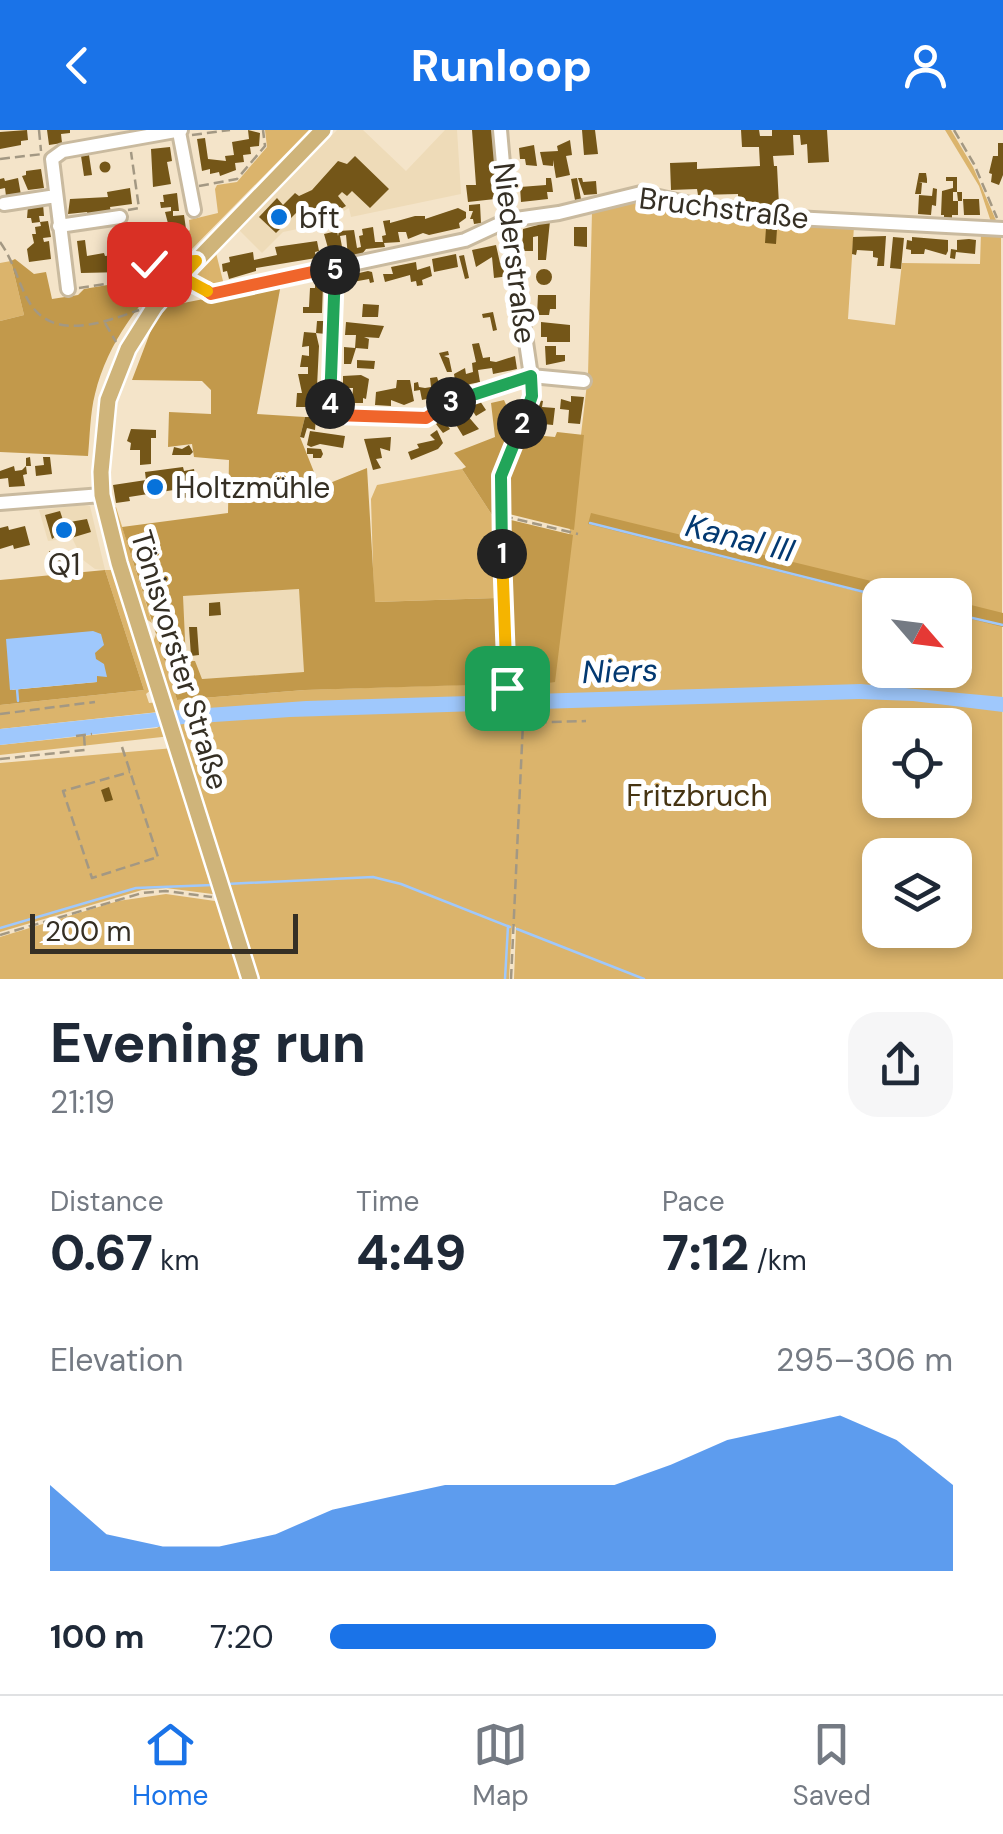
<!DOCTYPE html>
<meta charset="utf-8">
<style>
body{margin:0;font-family:"DM Sans",sans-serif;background:#f6f6f7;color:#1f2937;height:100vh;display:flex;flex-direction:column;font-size:38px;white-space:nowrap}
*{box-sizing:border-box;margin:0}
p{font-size:32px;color:#747a83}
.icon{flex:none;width:55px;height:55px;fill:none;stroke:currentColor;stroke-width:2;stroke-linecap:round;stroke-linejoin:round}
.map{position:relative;height:849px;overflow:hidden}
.drawer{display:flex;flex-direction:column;background:#fff;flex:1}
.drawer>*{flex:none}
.needle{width:65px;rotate:118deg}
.fabs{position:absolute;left:862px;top:448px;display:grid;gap:20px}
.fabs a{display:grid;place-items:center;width:110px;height:110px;border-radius:20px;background:#fff;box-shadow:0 5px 15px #0003;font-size:50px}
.scale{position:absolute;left:30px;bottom:25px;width:268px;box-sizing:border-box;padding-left:10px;border:5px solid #352f24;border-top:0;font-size:28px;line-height:35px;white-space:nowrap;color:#352f24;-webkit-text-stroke:8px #fff;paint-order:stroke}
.pin{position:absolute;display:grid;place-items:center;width:85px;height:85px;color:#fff;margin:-42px;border-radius:20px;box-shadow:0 5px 15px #0006}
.km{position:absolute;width:50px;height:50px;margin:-25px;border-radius:50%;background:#222;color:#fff;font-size:28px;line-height:50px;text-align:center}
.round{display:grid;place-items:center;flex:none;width:105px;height:105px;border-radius:30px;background:#f6f6f7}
.headline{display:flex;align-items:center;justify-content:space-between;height:170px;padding:0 50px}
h1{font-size:55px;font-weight:800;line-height:75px}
.figures{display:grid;grid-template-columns:repeat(3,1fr);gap:15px;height:170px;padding:10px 50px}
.figures div{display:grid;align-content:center}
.figures b{font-size:50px;font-weight:800}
.figures small{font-size:28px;font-weight:400}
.figures p{font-size:28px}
.chart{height:280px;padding:20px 50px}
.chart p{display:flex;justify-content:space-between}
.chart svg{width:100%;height:180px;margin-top:10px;fill:#1a73e8;opacity:.7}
ul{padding:0 50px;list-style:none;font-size:32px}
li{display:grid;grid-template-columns:160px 120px 1fr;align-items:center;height:75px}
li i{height:25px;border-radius:12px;background:#1a73e8}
header{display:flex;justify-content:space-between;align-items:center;height:130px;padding:0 50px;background:#1a73e8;color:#fff;font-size:45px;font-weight:800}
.dock{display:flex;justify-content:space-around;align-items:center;height:140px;border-top:2px solid #e0e1e3;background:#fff;font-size:28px;color:#747a83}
.dock a{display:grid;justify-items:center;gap:5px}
.dock .on{color:#1a73e8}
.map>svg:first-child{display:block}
.built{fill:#eedbb8}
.green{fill:#dbb46c;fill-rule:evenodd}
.forest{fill:#c2994b;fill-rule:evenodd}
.water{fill:#9fc8fc}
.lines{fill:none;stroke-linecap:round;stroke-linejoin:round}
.stream{stroke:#9fc8fc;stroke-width:2.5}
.building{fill:#745618}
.minor-casing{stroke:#c9ba9f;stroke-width:18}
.major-casing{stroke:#fff;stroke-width:20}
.path{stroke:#a39883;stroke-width:2.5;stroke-dasharray:10 5;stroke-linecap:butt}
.minor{stroke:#fff;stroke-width:12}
.major{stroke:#cfb47a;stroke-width:15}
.split-1-casing{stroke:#fff;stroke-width:20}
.split-2-casing{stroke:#fff;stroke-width:20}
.split-3-casing{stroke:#fff;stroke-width:20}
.split-4-casing{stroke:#fff;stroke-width:20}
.split-5-casing{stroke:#fff;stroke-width:20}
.split-6-casing{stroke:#fff;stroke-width:20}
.split-7-casing{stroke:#fff;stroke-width:20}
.split-1{stroke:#f5b400;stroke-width:12}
.split-2{stroke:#22a559;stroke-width:12}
.split-3{stroke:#22a559;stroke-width:12}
.split-4{stroke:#f0652b;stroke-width:12}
.split-5{stroke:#22a559;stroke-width:12}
.split-6{stroke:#f0652b;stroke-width:12}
.split-7{stroke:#f5b400;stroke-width:12}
.poi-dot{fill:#0772da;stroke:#fff;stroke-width:4}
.labels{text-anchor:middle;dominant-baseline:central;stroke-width:10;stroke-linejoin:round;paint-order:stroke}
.street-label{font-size:30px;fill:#352f24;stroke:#fff}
.poi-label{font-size:30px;fill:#352f24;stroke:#fff;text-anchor:start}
.park-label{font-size:30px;fill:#463412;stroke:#fff}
.water-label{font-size:32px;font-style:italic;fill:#033971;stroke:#fff}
</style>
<header><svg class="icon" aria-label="back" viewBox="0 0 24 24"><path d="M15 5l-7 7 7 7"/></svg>Runloop<svg class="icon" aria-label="person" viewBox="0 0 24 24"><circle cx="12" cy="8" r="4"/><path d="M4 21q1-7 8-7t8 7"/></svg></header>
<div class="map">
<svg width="1003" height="849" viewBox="0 0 1003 849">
<rect width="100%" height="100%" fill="#f4e4c9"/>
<!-- built -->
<path class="built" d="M337 0H363L406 41 445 0H457L461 64 351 87 349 78 322 94 283 102 262 123 239 100Z
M84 375 90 376 105 440 95 439 83 430 72 408 48 411 39 380Z
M299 459 305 542 201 549 186 532 182 466Z"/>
<!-- green -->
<path class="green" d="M265 0H309L185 126 162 129 160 115 170 114 190 100 189 90 218 83 215 59 217 55 237 52 267 17Z
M945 0H951L973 37 998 95H992L979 56Z
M642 67 854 96 848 189 895 195 902 133 980 134 981 103 1001 105 1003 849H514L516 797 512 795 509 849H255L220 765 166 758 142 760 0 802V633L174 618 180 605 0 625V615L157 598 177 580 0 599V575L144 560 105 440H114L154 557 146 564 149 573 168 571 152 515 156 504 177 570 305 560 552 552 588 245 592 82ZM880 465H955V540H880ZM880 595H955V670H880ZM880 725H955V800H880Z
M216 123 224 155C212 157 199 158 196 143Z
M11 131 24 185 0 191V133Z
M462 339 494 388 496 468 374 472 371 369 377 355Z
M116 377 152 493 143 487 113 379Z
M166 764 222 772 245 849H0V807L118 771Z"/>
<!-- forest -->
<path class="forest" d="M15 129 34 144 46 142 52 169 78 165 84 159 119 153 150 135 177 133C141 171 108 211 95 264 90 283 90 306 88 326L0 322V191L24 185 11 131Z
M281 154 257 284 305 287 300 307 320 357 367 338 375 472 496 468 494 388 462 339 466 337 454 323 495 307 491 273 504 270 508 279 523 276V253L527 254C527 291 502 315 499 350L503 554 305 560 177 570 122 397 228 383 229 330 194 327 192 314 168 317 169 282 211 284V260L202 251 132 250 153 195 168 176ZM299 459 304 542 202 549 195 531H186L183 466Z
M557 302 584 305 574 400 509 384C493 360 513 327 523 304L555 307Z
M591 383 929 465 880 467 588 394Z
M511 390 573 405 555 552 548 553 547 556 518 557 517 554H511L506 394Z
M105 440 144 560 0 575V450ZM101 504 94 522 97 552 11 560Z
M955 471 1003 483V497L955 485Z"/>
<!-- water -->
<path class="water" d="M93 501 101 504 104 515 95 523 96 529 104 534 107 547 97 546V552L10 560 6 509Z
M861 554 1003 567V582L913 571 859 569 290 587 184 594 0 615V599L180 580 306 571Z"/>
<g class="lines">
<!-- stream -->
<path class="stream" d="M590 393 880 466
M955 484 1003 495
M17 559 18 571
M226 754 373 747 401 754 510 797
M0 798 136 758 213 755
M517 799 644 849
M505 849 508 796"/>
</g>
<!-- building -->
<path class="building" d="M27 0 28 10 21 11V15L0 19V2Z
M47 0H70V3L61 4 62 13 49 15Z
M248 0 260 3 259 16 250 17 251 24 243 25 244 32 235 33 236 40 220 46 219 42 210 44V39L202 41 197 9 205 8 208 29 226 31 225 26 234 25 232 12 249 9Z
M472 0H495L498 53H493L495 69 468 72 466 55H476Z
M582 0H595L598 24 584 25Z
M741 0H759L760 6H772V0H827L829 32 808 33 807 14 801 15 800 5H793L794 25 773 26 774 36H777L779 75 738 76V64L698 65 697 59 671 60 670 33 697 32V39L760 36 759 17H742Z
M570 10 572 25 566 26 570 45 556 48 553 30V36L543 35 540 22 558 21 557 16Z
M998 13H1003V45L999 55 991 52 992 44 989 43 993 26H998Z
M534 15 537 36 526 35 525 29H520L519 18Z
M170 17 172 31 167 32 171 54 153 57 151 19Z
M89 25 92 45 84 46 81 26Z
M355 26 389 59 370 78 352 61 347 66 342 62 338 66 346 76 339 80 337 77 298 92 297 82 276 103 259 87 277 68 283 75 295 63 299 66 312 60 338 31 347 34Z
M99.5 37a5.5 5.5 0 1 1 11 0a5.5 5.5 0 1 1-11 0Z
M41 39 44 58 28 60 22 46 26 45V41Z
M919 43H926L927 49V53L919 52 922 53 921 64H915Z
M946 47H957V62H962V71H958L957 62H953V71H958V85H952V90H944V85H941L942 61 953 58V51H946Z
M4 48 5 51 18 48 21 65 6 66 5 58 0 59V49Z
M546 48H551L552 54 553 62H547L548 69 521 72 520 57 546 55Z
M577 48 581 69 575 70 571 49Z
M578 48H582L583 52 596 51 597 64 584 65Z
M130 58 132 74 110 77 111 83 88 86 87 82 68 84 70 69 108 67 107 62Z
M933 58 937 59 936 76 932 75 931 85 918 84 919 65 932 66Z
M177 63 179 81H173V86L184 85 186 99 170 101 165 82 171 81V77L161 78 160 72H164L163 65Z
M963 69H979L980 85H964Z
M43 74 44 86H39L40 92 32 93 31 88H27L28 76Z
M480 74 481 93 474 94 473 89H470L473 81H469V75Z
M458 78 466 82V88L459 93 460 98 429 105 423 103 408 109 406 102H398L400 112 384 113 385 117 366 119 362 124 348 127 346 105 340 106 343 122 330 125 324 104 337 101 338 106 339 101 354 100 357 118 361 117 359 106 363 105 362 99 373 97 375 112H383L382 106 386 105 383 91 390 90V93L415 86H425V89Z
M48 91 51 107 43 108 44 112 49 111 51 129 29 132 27 119 34 113 32 104H36L35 97 41 96 40 92Z
M538 91H550L546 130H538V106L533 107V121H522L523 99 538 95Z
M574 97H587V117L574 116Z
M766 98 777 99 776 114 765 113Z
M886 106 884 136H877L878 128 873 127V121L857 120 856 125 852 124 853 107Z
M155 107 158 126 124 134 125 142 81 143 77 111 85 110 87 126 104 123 105 126 122 124 121 115Z
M893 107 904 108 901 139 890 138Z
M912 107 948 110V121L946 125 925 119 924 124H911V120L906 119 907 110 912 111Z
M969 109 976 110 975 124 956 122 955 129 950 128 951 119 957 120V110Z
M317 111 319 121 315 122 316 128 256 138V141L229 149 227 141 223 142 222 134 230 132 229 127 253 122 254 130 277 125 275 117Z
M496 115 500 133 506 131 509 146 494 148 492 127 476 137 472 120Z
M456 124 458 137 434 142 432 129Z
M464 125 469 148 465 149 459 126Z
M416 132 417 140 430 136 432 146 422 150 423 155 417 156 416 151 411 152 410 145 385 152 383 144H393L391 137Z
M536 147a8 8 0 1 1 16 0a8 8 0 1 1-16 0Z
M368 141 372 142 374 152 370 153 369 149 347 153 346 146Z
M315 154 323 155 322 183H303V177H309L310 158H315Z
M538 165H556V179H550L549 185H537Z
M363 174 379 175 378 187H362Z
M493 182 497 200 493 201 490 187 483 188 482 184Z
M317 191H326V204L316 203 319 216 316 277H296L297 263H302L298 244H308V237H300L302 225 309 226V216L302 217 304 202 316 203Z
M346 192 384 196 379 208 364 207 369 209 368 219 356 218 351 234H344V217L355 218 356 205H345Z
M541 192 570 195V212H547V207H541Z
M479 213 483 228 490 227V231L496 232 515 226 517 239 493 244 492 238 478 240 480 252 456 257 454 244 465 238 466 244 473 242 472 233 476 232 472 214Z
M545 216H556V225H565V231L546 235Z
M448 221 449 225 444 226 449 228 452 242H447L439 223Z
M357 230 375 231 374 239 357 238Z
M361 245 369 249 366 269 363 268V273H352L353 258H343V246Z
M437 247 439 253 443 252 446 265 422 270 420 260 414 261V253L418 252 419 257 425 258 431 257 430 248Z
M397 250H410L414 271 404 275 391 270V276L375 275 376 262 396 258Z
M571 266 584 267 580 294 568 293 569 280 560 279 561 269 571 272Z
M478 268 486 280 476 286 468 274Z
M536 270 543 271 542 277 555 278 553 295 543 294V301L532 300 533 295 539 296V292L533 291Z
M461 278 479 299 463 306 450 285Z
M305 287H316L315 300 307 298 304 308 300 307Z
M443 289 450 299 443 303 436 294Z
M131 299 156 300V308H151V334L140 335V320H130L131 313 127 311Z
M437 300 443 313 438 319 411 330 408 322 419 318 417 314 435 310 430 305Z
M310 301 345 306 343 318 320 314 311 317 307 315Z
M391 307 390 321 380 318 382 328 376 329 381 338 373 340 364 309Z
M189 315 193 322 190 325H172L174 317 182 319Z
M307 318 321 319 323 324 321 328H313V324H307Z
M30 327 31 336H26L27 344 23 345 25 356 9 357 8 348 0 349V341L14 336 15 341 22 340 26 336V328Z
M43 327H50L52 344 36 346 35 336 44 335Z
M183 337 184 341 194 339 198 367 182 368 180 359 129 367 130 371 116 373 113 355 146 350 145 342Z
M60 381 64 393 87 389 91 402 71 408 70 404 56 406 52 409 45 385Z
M8 396 9 400 25 396 30 415 14 419 13 415 0 419V398Z
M49 421H67L68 433 50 435Z
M220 472 221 485 209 486V473Z
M189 497H197L199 525 191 526Z
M109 657 113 670 105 672 101 660Z"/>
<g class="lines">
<!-- minor casing -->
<g class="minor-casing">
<path id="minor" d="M500 0 508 90 531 246 532 265 518 304
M179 2 194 80
M4 74 56 66
M59 96 120 87
M335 137 330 276 334 285 426 288 454 270 531 246 584 251
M181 147 211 164 465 110 508 90 559 83 641 63 739 85 1003 99
M68 159 52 29 63 21 181 0
M0 373 102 365"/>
</g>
<!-- major casing -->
<g class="major-casing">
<path id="major" d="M250 849 119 433 102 365 101 342 108 270 128 219 155 176 181 147 323 0"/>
</g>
<!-- path -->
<path class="path" d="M39 0 41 21
M954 0 974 34 997 88
M192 5 230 0
M0 29 43 24
M199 56 237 49 265 16 263 0
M128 80 139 78 131 22
M0 112C15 133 19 157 31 175 56 211 105 192 139 180
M79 158 118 152 149 133 181 130
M105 193 116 212
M503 386 578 404
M507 558 501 346 515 312
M0 584 95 572
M76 606 92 604
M122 617 158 727 92 748 63 661 130 642
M0 629 85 620 84 605
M0 805 142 763 166 761 212 767
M511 849 523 593 586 591"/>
<!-- minor -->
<use href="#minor" class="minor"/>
<!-- major -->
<use href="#major" class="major"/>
</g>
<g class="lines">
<!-- split-1 casing -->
<g class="split-1-casing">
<path id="split-1" d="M502 424 507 558"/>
</g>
<!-- split-2 casing -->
<g class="split-2-casing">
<path id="split-2" d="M502 424 501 346 522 294"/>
</g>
<!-- split-3 casing -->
<g class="split-3-casing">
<path id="split-3" d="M451 272 531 246 532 266 522 294"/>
</g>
<!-- split-4 casing -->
<g class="split-4-casing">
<path id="split-4" d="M330 274 334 285 426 288 451 272"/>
</g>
<!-- split-5 casing -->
<g class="split-5-casing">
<path id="split-5" d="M330 274 335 140"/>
</g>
<!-- split-6 casing -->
<g class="split-6-casing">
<path id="split-6" d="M207 161 211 164 335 137V140"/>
</g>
<!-- split-7 casing -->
<g class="split-7-casing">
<path id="split-7" d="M149 134 196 131 181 147 207 161"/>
</g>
<!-- split-1 -->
<use href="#split-1" class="split-1"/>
<!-- split-2 -->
<use href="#split-2" class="split-2"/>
<!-- split-3 -->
<use href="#split-3" class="split-3"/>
<!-- split-4 -->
<use href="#split-4" class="split-4"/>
<!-- split-5 -->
<use href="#split-5" class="split-5"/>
<!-- split-6 -->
<use href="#split-6" class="split-6"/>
<!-- split-7 -->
<use href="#split-7" class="split-7"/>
</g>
<!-- markers -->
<g class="poi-dot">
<circle cx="279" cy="87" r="10"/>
<circle cx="155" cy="357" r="10"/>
<circle cx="64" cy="400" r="10"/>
</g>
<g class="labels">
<!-- street labels -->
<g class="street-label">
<text transform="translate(724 78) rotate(7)">Bruchstraße</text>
<text transform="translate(515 123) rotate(83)">Niederstraße</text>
<text transform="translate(180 530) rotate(73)">Tönisvorster Straße</text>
</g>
<!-- poi labels -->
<g class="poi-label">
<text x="299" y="87">bft</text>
<text x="175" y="357">Holtzmühle</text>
<text x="64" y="434" text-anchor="middle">Q1</text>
</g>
<!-- park labels -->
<g class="park-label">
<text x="697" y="665">Fritzbruch</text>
</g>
<!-- water labels -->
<g class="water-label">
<text transform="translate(740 408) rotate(14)">Kanal III</text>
<text transform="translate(620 541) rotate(-2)">Niers</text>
</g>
</g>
</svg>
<div class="fabs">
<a><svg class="needle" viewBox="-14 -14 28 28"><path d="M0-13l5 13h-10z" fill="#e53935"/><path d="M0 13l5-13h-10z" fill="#747a83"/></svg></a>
<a><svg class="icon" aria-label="locate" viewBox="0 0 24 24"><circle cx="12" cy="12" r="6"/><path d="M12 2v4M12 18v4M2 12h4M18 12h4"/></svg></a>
<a><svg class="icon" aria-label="layers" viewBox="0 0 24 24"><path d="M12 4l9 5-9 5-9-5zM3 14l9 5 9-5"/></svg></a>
</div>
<div class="scale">200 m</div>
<div class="pin" style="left:507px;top:558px;background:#1e9e55"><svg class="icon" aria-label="arrive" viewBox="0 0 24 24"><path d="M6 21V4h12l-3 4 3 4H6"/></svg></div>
<div class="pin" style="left:149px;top:134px;background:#d93025"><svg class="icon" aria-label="check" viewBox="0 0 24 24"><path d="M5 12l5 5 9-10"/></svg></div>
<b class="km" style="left:502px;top:424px">1</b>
<b class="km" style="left:522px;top:294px">2</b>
<b class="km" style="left:451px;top:272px">3</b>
<b class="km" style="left:330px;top:274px">4</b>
<b class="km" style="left:335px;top:140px">5</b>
</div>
<section class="drawer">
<div class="headline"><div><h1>Evening run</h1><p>21:19</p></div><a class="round"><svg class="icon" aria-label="share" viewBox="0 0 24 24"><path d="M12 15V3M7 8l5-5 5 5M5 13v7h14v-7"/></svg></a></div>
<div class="figures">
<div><p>Distance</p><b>0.67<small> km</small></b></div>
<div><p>Time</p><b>4:49</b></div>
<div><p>Pace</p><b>7:12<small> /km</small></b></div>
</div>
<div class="chart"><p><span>Elevation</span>295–306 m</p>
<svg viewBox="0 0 160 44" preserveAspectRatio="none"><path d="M0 44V23L10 35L20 38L30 38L40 35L50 29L60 26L70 23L80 23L90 23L100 23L110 18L120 12L130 9L140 6L150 12L160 23V44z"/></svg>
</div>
<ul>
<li><b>100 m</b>7:20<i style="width:62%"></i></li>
</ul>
</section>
<nav class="dock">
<a class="on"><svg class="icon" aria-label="home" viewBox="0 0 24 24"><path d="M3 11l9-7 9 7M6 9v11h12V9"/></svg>Home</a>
<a><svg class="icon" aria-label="map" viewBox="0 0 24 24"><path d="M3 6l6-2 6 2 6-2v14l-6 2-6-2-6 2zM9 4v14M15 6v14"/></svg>Map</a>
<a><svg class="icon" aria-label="saved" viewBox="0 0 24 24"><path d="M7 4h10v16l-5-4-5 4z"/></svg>Saved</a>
</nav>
